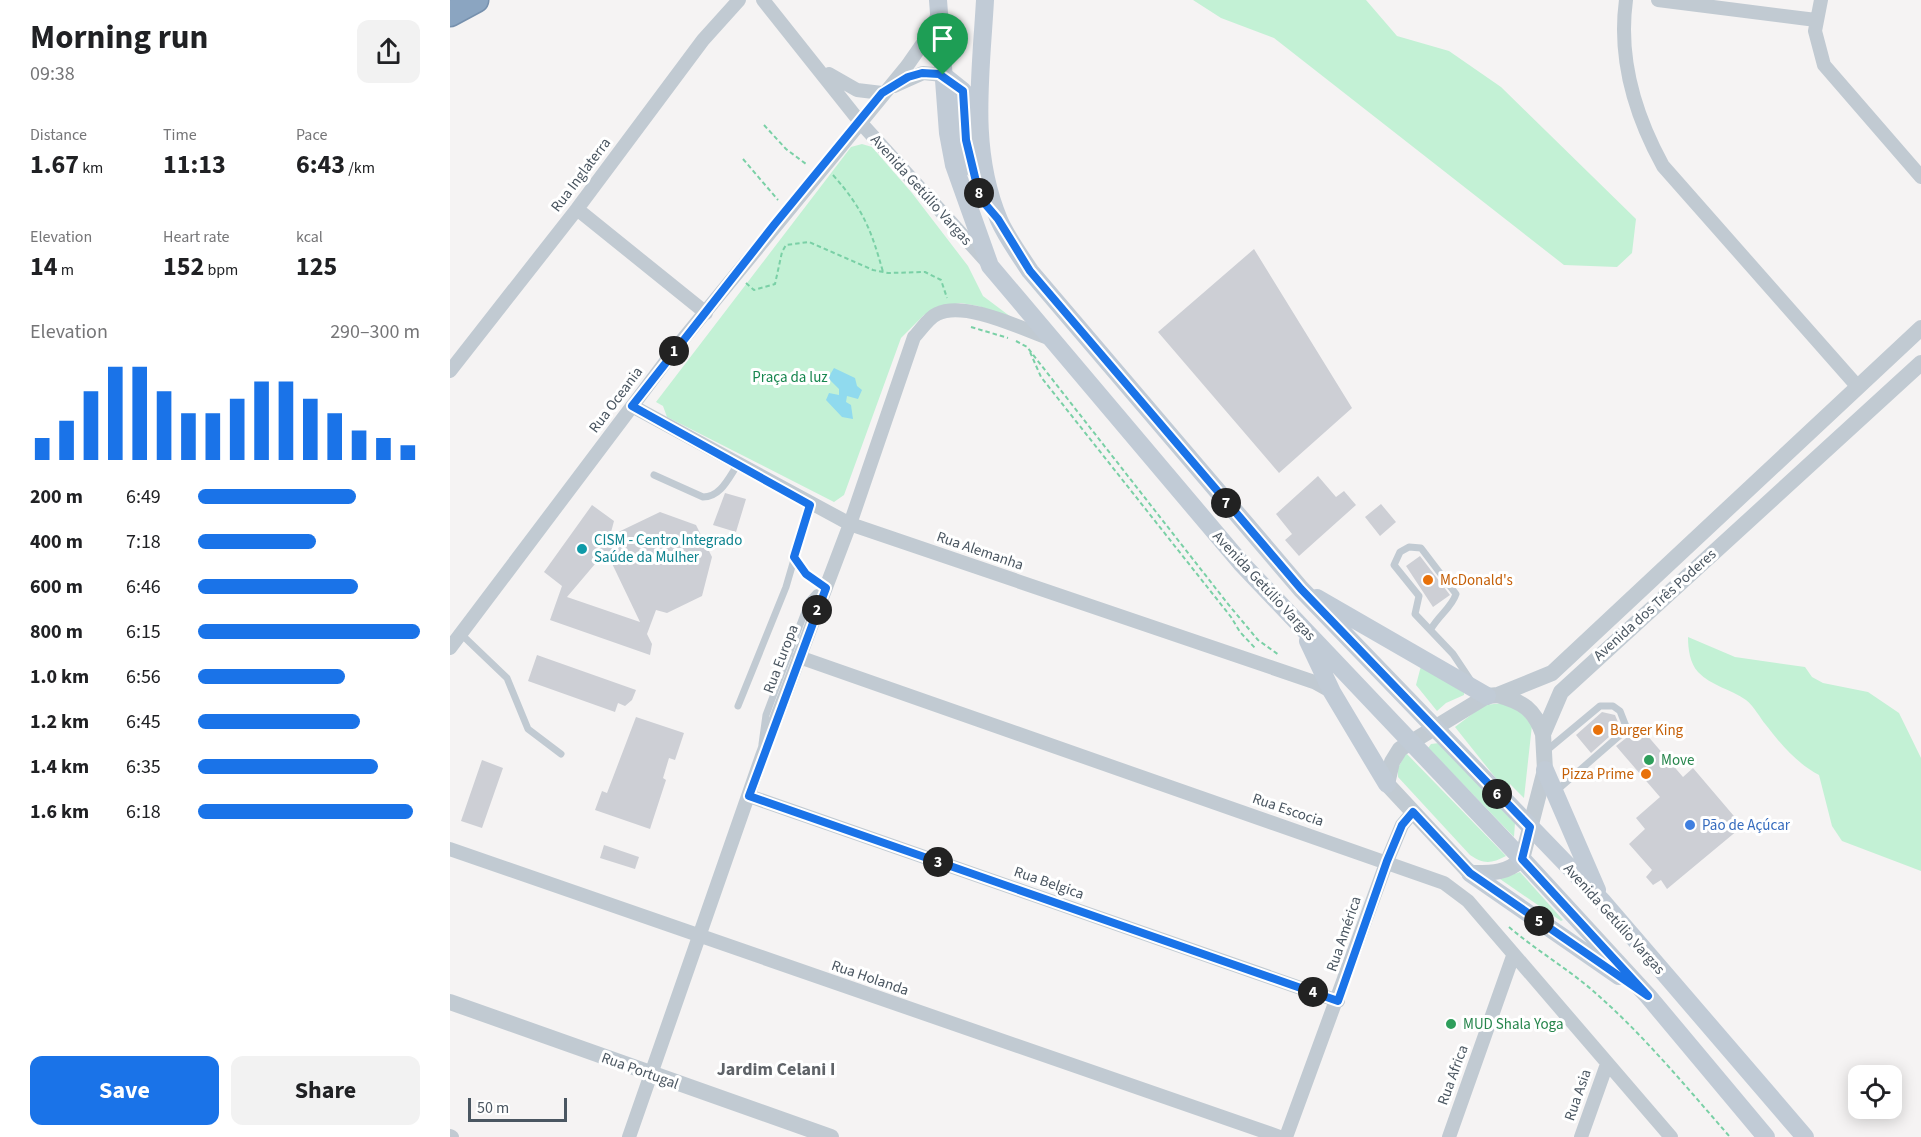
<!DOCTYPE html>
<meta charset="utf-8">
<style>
body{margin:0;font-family:"Source Sans 3",sans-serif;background:#f2f2f2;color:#202124;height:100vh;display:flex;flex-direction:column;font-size:22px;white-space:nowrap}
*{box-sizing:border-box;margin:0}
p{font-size:20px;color:#757577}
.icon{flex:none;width:33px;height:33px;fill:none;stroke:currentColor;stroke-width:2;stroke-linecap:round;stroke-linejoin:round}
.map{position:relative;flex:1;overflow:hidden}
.sheet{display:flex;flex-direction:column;background:#fff;width:450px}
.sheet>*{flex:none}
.buttons{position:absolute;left:1398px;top:1065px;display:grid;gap:12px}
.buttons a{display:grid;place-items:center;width:54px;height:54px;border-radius:12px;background:#fff;box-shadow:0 3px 15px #0003;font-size:30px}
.scale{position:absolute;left:18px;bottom:15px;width:99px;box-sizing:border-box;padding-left:6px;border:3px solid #4a5661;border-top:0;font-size:16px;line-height:21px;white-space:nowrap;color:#4a5661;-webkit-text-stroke:4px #fff;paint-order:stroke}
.pin{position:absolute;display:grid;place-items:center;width:51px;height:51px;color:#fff;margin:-62px -26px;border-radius:50% 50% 50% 0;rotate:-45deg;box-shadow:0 0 6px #0007}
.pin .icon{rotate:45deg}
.km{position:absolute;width:30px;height:30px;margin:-15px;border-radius:50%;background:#222;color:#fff;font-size:16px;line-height:30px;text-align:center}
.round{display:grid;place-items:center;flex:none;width:63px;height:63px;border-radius:12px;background:#f2f2f2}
.overview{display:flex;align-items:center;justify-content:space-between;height:102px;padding:0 30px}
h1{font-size:33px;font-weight:700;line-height:45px}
.metrics{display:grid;grid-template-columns:repeat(3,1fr);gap:9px;height:102px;padding:6px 30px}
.metrics div{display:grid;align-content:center}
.metrics b{font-size:26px;font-weight:700}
.metrics small{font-size:16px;font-weight:400}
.metrics p{font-size:16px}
.chart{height:168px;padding:12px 30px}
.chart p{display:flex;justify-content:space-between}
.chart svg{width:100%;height:108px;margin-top:6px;stroke:#1a73e8;stroke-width:6}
.cta{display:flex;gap:12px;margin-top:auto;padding:12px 30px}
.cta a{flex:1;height:69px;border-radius:12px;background:#1a73e8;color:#fff;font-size:24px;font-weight:700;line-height:69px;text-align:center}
.cta a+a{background:#f2f2f2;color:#202124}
ul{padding:0 30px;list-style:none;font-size:20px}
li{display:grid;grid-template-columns:96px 72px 1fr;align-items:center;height:45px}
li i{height:15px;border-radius:8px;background:#1a73e8}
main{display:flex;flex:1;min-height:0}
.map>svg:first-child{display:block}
.green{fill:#c3f1d5}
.water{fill:#90daee}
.building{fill:#cdcfd5;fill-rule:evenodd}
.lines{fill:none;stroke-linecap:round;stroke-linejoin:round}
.motorway-casing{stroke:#7690ad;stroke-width:27}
.path{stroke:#7ad0a6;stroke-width:2;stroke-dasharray:4.5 3;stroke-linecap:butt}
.service{stroke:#c1cad2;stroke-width:7}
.minor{stroke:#c1cad2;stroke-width:14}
.tertiary{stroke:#c1cad2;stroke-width:16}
.secondary{stroke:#c1cbd6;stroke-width:18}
.motorway{stroke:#8ba5c1;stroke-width:24}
.route-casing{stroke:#fff;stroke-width:12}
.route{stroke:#1a73e8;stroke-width:8}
.culture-dot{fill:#0f9aa8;stroke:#fff;stroke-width:2}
.food-dot{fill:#e8710a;stroke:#fff;stroke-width:2}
.leisure-dot{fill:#2e9e5b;stroke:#fff;stroke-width:2}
.shop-dot{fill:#3f7fe0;stroke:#fff;stroke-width:2}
.labels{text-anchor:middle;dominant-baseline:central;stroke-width:6;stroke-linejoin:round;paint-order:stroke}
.street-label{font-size:15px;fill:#4a5661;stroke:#fff}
.park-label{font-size:15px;fill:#17864f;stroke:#fff}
.culture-label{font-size:15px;fill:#0d838f;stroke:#fff;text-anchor:start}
.food-label{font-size:15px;fill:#c56008;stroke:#fff;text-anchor:start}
.leisure-label{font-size:15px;fill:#27864d;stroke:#fff;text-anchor:start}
.shop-label{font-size:15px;fill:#366cbe;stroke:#fff;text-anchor:start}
.quarter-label{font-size:18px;font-weight:bold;fill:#5f6368;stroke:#fff}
</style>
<main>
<section class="sheet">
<div class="overview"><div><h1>Morning run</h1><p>09:38</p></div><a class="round"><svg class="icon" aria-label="share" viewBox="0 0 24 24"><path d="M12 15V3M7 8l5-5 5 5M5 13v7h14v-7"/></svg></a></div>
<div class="metrics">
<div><p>Distance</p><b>1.67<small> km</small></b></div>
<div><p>Time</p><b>11:13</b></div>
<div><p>Pace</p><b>6:43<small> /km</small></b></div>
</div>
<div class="metrics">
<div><p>Elevation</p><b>14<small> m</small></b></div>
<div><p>Heart rate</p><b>152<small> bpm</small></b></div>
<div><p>kcal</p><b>125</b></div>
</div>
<div class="chart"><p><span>Elevation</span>290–300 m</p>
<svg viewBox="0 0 160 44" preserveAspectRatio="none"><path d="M5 44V35M15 44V28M25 44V16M35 44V6M45 44V6M55 44V16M65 44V25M75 44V25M85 44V19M95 44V12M105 44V12M115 44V19M125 44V25M135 44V32M145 44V35M155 44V38"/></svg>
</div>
<ul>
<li><b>200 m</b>6:49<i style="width:71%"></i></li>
<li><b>400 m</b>7:18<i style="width:53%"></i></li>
<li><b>600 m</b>6:46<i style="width:72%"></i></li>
<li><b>800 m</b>6:15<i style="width:100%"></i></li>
<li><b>1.0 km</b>6:56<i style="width:66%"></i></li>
<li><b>1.2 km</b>6:45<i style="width:73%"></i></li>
<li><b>1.4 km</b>6:35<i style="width:81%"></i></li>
<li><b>1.6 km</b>6:18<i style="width:97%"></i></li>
</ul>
<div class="cta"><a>Save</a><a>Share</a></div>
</section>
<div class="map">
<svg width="1471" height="1137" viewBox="0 0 1471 1137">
<rect width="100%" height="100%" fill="#f5f3f3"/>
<!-- green -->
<path class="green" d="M743 0H916L947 36 999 51 1051 87 1186 219 1182 253 1167 267 1114 265 824 38 771 18Z
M412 144 422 147 462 193 518 266 533 296 561 317 528 306 511 303 491 306 474 315 451 338 394 495 384 502 217 417 213 406 206 402 401 147Z
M1238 637 1285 657 1355 667 1362 677 1373 683 1418 692 1449 713 1471 758V871L1392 841 1382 826 1369 775C1348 764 1331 745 1316 725 1310 718 1304 706 1296 700 1281 689 1261 686 1248 672 1240 663 1238 649 1238 637Z
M971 666 1014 689V695L996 703 987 711 966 685Z
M1054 703 1068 709 1082 725 1074 798 1060 784V796L1005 727 1034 705Z
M989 743 1065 823 1064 837 978 748 981 744Z
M956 753 1056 856C1041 864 1033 864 1020 855L948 777V768Z
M1070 872 1113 920 1111 921 1050 879Z"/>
<!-- water -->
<path class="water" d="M384 368 405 378 407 386 412 390 408 399 397 396 396 402 401 405 403 419 392 417 376 400 379 393 389 395V389L378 378Z"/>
<!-- building -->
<path class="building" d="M804 249 902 408 829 473 708 332Z
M868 476 886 497 894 491 906 505 849 556 835 540 842 534 826 514Z
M275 493 296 499 286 532 263 525Z
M931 504 946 522 930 536 915 517Z
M142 505 164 521 160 536 210 512 246 525 262 557 252 596 217 613 206 610 197 634 202 644 200 655 100 620 112 586 94 572ZM156 551 190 622 117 597Z
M970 556 1000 595 983 607 956 566Z
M87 655 186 690 182 700 175 706 168 703 165 712 78 681Z
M1152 712 1165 715 1170 727 1141 753 1126 735Z
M186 717 234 733 225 760 219 758 213 778 216 780 200 829 145 810 152 791 157 793Z
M1190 727 1233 777 1243 768 1289 822 1288 830 1217 889 1211 880 1203 885 1196 877 1202 870 1179 844 1195 829 1186 818 1210 797 1166 746Z
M32 760 53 768 32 828 11 821Z
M154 845 189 857 185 869 150 858Z"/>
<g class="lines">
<!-- motorway casing -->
<g class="motorway-casing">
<path id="motorway" d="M0 14 26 0"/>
</g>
<!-- path -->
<path class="path" d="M314 125 336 149 356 164
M293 159 328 200
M383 175C413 209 421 229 433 272
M296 283 304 290 325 284 332 252 336 245 359 242 423 270 438 273 475 272 491 280 497 298
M521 327 558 338
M566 341 577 347 778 604 808 640 829 655
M580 352 591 377 781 617 790 632 805 648
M1059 927C1088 952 1122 971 1150 997 1197 1039 1238 1089 1280 1137"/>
<!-- service -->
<path class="service" d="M204 475 253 497C271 497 279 477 288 464
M344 557 356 574 376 588
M981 629C989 615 1002 607 1006 594L971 548 959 547 950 552 944 565 969 596 965 614 1003 654 1021 681
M11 634 57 678 78 729 111 754
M288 706 336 587 360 505
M312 744 316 715 359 601 366 593 375 590
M1096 751 1150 706H1163L1170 711 1177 729 1106 791"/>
<!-- minor -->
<path class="minor" d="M313 0 410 122 536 261
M1176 0C1168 58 1185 115 1213 166L1408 387
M1208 0 1366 20
M1371 0 1365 31 1374 65 1471 177
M379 74 407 90 432 93
M444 86 473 73 493 75
M127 209 256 313
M0 371 127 209 253 40 289 0
M182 406 400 524 864 682 882 692
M0 648 229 344 457 66 480 33 488 14
M349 657 994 883 1018 901 1221 1137
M299 796 888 1001
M0 849 830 1137
M0 1136 2 1137
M179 1137 312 756 400 524 464 337C471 330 478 318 487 314 515 300 572 329 601 339
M836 1137 937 861 952 825 963 812
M999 1137 1063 956
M1131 1137 1157 1064"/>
<!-- tertiary -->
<path class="tertiary" d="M1471 328 1102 673 1048 695 1037 696 950 749 942 762 937 784 1020 873C1041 873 1056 874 1072 859L1095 770 1093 734 1111 692 1471 363
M1048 695C1073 702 1084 709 1093 734
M0 1002 381 1137"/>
<!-- secondary -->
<path class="secondary" d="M488 0 498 133 504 165 540 266 791 563 1072 859 1198 996 1316 1137
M535 0C531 74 519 149 549 220 557 238 569 254 580 271L851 589 1153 902 1355 1137
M493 75 513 91 516 140 523 168
M867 598 1037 696
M858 641 882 692 937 784
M1095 770 1147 890
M1020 873 1169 976"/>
<!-- motorway -->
<use href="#motorway" class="motorway"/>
</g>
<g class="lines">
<!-- route casing -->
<g class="route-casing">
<path id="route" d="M472 73 489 74 513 91 516 140 530 198 548 219 580 271 851 589 1080 827 1072 859 1198 996 1020 873 963 812 952 825 937 861 888 1001 299 796 376 588 356 574 344 557 360 505 182 406 324 225 432 93 458 77Z"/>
</g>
<!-- route -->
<use href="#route" class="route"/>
</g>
<!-- markers -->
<circle class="culture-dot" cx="132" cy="549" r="6"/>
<g class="food-dot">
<circle cx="978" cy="580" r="6"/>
<circle cx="1148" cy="730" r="6"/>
<circle cx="1196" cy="774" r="6"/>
</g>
<g class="leisure-dot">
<circle cx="1199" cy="760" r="6"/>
<circle cx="1001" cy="1024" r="6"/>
</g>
<circle class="shop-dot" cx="1240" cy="825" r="6"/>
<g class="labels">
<!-- street labels -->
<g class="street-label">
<text transform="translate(131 175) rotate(-53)">Rua Inglaterra</text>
<text transform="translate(471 190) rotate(48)">Avenida Getúlio Vargas</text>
<text transform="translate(166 400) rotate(-53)">Rua Oceania</text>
<text transform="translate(530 551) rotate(19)">Rua Alemanha</text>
<text transform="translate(814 586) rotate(47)">Avenida Getúlio Vargas</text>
<text transform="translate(1205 605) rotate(-42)">Avenida dos Três Poderes</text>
<text transform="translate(331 659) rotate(-69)">Rua Europa</text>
<text transform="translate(838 810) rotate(19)">Rua Escocia</text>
<text transform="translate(599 883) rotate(19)">Rua Belgica</text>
<text transform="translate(1164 919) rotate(48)">Avenida Getúlio Vargas</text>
<text transform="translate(894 934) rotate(-71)">Rua América</text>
<text transform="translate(420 978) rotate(19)">Rua Holanda</text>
<text transform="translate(190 1071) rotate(20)">Rua Portugal</text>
<text transform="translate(1003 1075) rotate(-70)">Rua Africa</text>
<text transform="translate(1128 1095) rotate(-71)">Rua Asia</text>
</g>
<!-- park labels -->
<g class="park-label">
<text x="340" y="377">Praça da luz</text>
</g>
<!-- culture labels -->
<g class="culture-label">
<text x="144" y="540">CISM - Centro Integrado<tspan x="144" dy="17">Saúde da Mulher</tspan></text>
</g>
<!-- food labels -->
<g class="food-label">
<text x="990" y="580">McDonald's</text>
<text x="1160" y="730">Burger King</text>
<text x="1184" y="774" text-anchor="end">Pizza Prime</text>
</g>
<!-- leisure labels -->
<g class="leisure-label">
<text x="1211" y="760">Move</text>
<text x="1013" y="1024">MUD Shala Yoga</text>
</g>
<!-- shop labels -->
<g class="shop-label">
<text x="1252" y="825">Pão de Açúcar</text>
</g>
<!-- quarter labels -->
<g class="quarter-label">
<text x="326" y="1069">Jardim Celani I</text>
</g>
</g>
</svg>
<div class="buttons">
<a><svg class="icon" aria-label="locate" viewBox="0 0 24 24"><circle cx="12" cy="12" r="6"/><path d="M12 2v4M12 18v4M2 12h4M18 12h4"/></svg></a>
</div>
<div class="scale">50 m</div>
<div class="pin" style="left:493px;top:75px;background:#1e9e55"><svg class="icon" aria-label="arrive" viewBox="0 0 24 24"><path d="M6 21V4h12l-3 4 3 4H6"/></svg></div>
<b class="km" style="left:224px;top:351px">1</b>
<b class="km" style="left:367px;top:610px">2</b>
<b class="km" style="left:488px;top:862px">3</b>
<b class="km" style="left:863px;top:992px">4</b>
<b class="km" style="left:1089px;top:921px">5</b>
<b class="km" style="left:1047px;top:794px">6</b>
<b class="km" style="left:776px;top:503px">7</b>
<b class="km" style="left:529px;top:193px">8</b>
</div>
</main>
